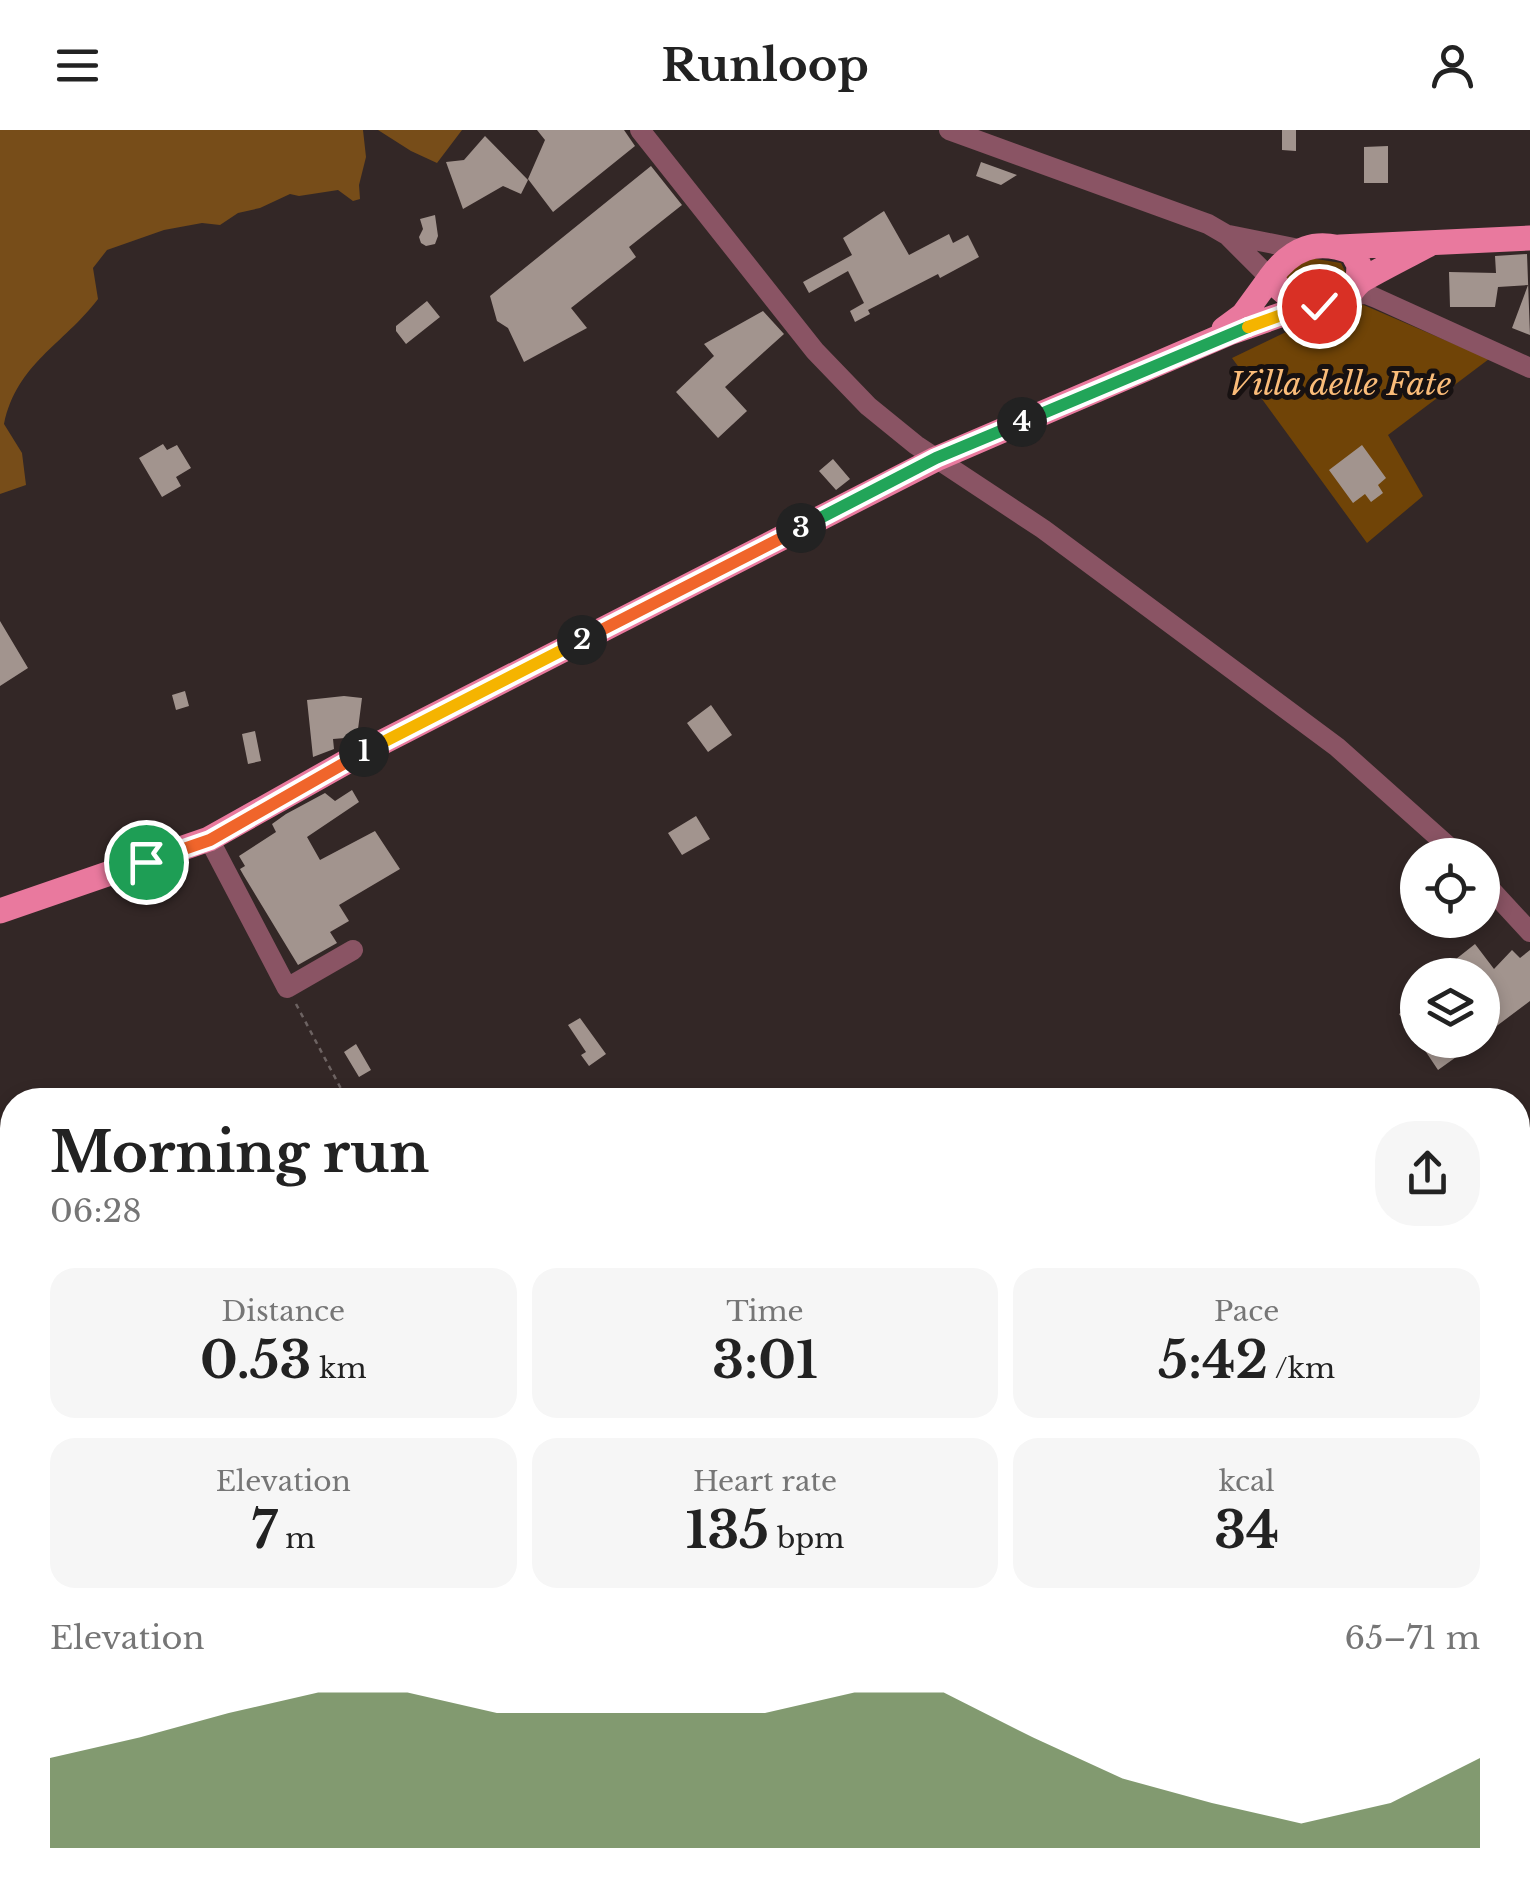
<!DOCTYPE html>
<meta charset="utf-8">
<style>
body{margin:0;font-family:"Libre Baskerville",serif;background:#f6f6f6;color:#222;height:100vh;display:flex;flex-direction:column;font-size:38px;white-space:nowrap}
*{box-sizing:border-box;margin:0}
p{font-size:32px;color:#767676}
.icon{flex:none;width:55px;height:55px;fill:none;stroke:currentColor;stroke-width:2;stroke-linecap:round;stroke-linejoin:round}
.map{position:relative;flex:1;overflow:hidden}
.drawer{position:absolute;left:0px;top:958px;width:1530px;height:812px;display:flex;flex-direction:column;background:#fff;border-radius:40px 40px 0 0;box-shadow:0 5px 15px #0003}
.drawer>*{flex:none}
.buttons{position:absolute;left:1400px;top:708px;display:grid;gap:20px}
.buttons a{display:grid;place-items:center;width:100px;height:100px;border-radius:50%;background:#fff;box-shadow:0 5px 15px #0003;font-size:50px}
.pin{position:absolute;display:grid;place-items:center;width:85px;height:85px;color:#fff;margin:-42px;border:5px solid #fff;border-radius:50%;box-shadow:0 2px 10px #0007}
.km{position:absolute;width:50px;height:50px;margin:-25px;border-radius:50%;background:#222;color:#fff;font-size:28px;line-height:50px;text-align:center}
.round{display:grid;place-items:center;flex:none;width:105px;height:105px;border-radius:40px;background:#f6f6f6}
.head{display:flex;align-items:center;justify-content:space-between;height:170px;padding:0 50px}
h1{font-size:55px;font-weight:700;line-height:75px}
.metrics{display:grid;grid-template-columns:repeat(3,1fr);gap:15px;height:170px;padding:10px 50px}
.metrics div{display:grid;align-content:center;border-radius:25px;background:#f6f6f6;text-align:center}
.metrics b{font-size:50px;font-weight:700}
.metrics small{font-size:28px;font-weight:400}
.metrics p{font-size:28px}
.chart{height:280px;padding:20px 50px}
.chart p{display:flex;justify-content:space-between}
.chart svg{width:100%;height:180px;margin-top:10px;fill:#4e7035;opacity:.7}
header{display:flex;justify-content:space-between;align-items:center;height:130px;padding:0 50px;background:#fff;font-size:45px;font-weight:700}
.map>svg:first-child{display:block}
.green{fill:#704407}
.forest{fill:#774d19}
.building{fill:#a2948e}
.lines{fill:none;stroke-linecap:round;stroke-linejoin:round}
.path{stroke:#6d6362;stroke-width:2.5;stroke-dasharray:5 5;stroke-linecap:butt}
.minor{stroke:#8a5464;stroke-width:20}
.major{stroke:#e9799e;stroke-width:25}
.split-1-casing{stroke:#fff;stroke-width:20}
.split-2-casing{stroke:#fff;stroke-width:20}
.split-3-casing{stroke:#fff;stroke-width:20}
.split-4-casing{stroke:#fff;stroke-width:20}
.split-5-casing{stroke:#fff;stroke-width:20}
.split-6-casing{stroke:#fff;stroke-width:20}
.split-1{stroke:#f0652b;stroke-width:12}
.split-2{stroke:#f5b400;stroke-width:12}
.split-3{stroke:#f0652b;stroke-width:12}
.split-4{stroke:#22a559;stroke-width:12}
.split-5{stroke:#22a559;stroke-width:12}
.split-6{stroke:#f5b400;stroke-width:12}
.labels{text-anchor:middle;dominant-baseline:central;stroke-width:10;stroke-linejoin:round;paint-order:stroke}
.park-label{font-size:32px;font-style:italic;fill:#fabc79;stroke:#171111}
</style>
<header><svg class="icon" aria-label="menu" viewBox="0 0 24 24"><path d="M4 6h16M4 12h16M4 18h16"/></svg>Runloop<svg class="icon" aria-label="person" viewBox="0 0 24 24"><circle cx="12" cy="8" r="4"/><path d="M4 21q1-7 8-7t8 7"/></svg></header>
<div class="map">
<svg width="1530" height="1769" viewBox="0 0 1530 1769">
<rect width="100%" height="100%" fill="#332726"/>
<!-- green -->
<path class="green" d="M1304 127 1341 133 1348 147 1341 159 1298 165 1286 150 1287 142Z
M1352 170 1489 229 1388 305 1423 366 1367 413 1232 228Z"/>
<!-- forest -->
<path class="forest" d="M0 0H363L366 27 359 55 360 69 353 71 338 60 299 66 290 64 260 78 238 83 220 95 202 93 164 100 107 120 93 138 98 169C63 215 17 233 4 294L22 323 26 355 0 364Z
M378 0H462L437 33 411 21Z"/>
<!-- building -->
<path class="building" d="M537 0H624L635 16 553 82 528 49 545 10Z
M1282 0H1296V21L1282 20Z
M485 6 528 50 521 64 503 56 463 79 446 32 464 30Z
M1388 16V53H1364V17Z
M981 32 1017 45 1001 55 976 46Z
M651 36 682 75 629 117 636 127 571 178 587 198 524 232 508 198 497 191 490 166Z
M884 81 909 125 949 104 953 113 968 105 979 127 940 148 938 144 868 180 870 184 855 192 850 181 864 173 848 141 809 163 803 152 852 125 843 108Z
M435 85 438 106 435 114 426 116 421 113 419 107 423 99 420 89Z
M1527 124 1530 205 1512 198 1528 155 1498 157 1495 177H1450L1449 142 1496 143 1495 126Z
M427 171 440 187 406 214 396 201V196Z
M763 181 784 204 725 257 747 281 718 308 676 262 714 226 704 214Z
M163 314 167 320 177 315 191 338 176 347 181 356 162 367 139 328Z
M1362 315 1386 348 1378 355 1383 363 1371 372 1365 364 1353 373 1329 340Z
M833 329 850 349 836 360 819 341Z
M0 491 28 538 0 556Z
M185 561 189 576 176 580 172 565Z
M344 566 362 568 357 607 333 609 334 619 313 627 307 570Z
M711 575 732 605 708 622 687 593Z
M255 601 261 631 248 634 242 604Z
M352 660 359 672 307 707 320 730 375 701 400 739 339 775 349 791 330 802 337 813 298 835 244 746 240 739 245 736 239 726 276 702 272 694 286 684 325 663 335 671Z
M696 686 710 709 682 725 668 703Z
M1475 814 1494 839 1512 820 1520 828 1530 820V871L1482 907V865L1495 856 1475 838 1466 845H1460L1451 833Z
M1418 870V910L1399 884Z
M580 888 606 924 589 936 581 925 586 922 568 895Z
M1418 910H1480L1438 940Z
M356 914 371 940 359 947 344 922Z"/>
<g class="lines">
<!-- path -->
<path class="path" d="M296 874 347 970
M1518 1628 1530 1620
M984 1758 996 1766 1021 1769
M1477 1758 1486 1769"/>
<!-- minor -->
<path class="minor" d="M640 0 815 221 868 276 916 315 1043 399 1337 617 1458 725
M949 0 1208 94 1227 105 1270 148
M1229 105 1299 119
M1348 165 1366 164 1376 168 1530 238
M209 709 287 858 353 820
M1482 750 1530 802
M0 1676 12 1697
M49 1758 56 1769
M538 1769 549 1758"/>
<!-- major -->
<path class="major" d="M1340 117 1530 108
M1358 152 1359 135 1352 122C1316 108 1292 118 1270 148 1290 172 1317 187 1347 166 1353 161 1356 153 1364 149 1385 137 1407 126 1428 115
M1224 199 1243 185 1270 148
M0 781 209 709 371 618 936 329 1229 203 1306 176"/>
</g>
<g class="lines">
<!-- split-1 casing -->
<g class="split-1-casing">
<path id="split-1" d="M146 732 210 710 364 622"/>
</g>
<!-- split-2 casing -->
<g class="split-2-casing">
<path id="split-2" d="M364 622 582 510"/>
</g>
<!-- split-3 casing -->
<g class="split-3-casing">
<path id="split-3" d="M582 510 801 398"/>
</g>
<!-- split-4 casing -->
<g class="split-4-casing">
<path id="split-4" d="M801 398 936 328 1022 292"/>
</g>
<!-- split-5 casing -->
<g class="split-5-casing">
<path id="split-5" d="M1022 292 1248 197"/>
</g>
<!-- split-6 casing -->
<g class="split-6-casing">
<path id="split-6" d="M1248 197 1306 176H1319"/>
</g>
<!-- split-1 -->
<use href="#split-1" class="split-1"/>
<!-- split-2 -->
<use href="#split-2" class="split-2"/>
<!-- split-3 -->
<use href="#split-3" class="split-3"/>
<!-- split-4 -->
<use href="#split-4" class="split-4"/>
<!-- split-5 -->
<use href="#split-5" class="split-5"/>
<!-- split-6 -->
<use href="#split-6" class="split-6"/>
</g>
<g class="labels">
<!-- park labels -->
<g class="park-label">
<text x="1340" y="254">Villa delle Fate</text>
</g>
</g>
</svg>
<div class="buttons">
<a><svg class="icon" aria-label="locate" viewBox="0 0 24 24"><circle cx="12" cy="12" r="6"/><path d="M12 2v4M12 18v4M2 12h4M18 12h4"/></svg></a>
<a><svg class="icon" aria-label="layers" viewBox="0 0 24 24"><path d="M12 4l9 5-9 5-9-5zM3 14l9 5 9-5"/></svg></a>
</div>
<div class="pin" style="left:146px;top:732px;background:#1e9e55"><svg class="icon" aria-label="arrive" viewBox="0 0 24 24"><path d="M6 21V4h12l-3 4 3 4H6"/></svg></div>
<div class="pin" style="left:1319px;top:176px;background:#d93025"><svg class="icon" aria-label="check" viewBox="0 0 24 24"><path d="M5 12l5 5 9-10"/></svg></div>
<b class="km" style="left:364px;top:622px">1</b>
<b class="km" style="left:582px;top:510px">2</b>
<b class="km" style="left:801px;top:398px">3</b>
<b class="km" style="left:1022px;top:292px">4</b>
<section class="drawer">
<div class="head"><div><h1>Morning run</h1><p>06:28</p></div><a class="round"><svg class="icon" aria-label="share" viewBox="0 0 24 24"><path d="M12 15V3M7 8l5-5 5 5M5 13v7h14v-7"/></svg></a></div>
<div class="metrics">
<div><p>Distance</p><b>0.53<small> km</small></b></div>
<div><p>Time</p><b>3:01</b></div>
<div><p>Pace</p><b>5:42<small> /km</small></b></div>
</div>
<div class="metrics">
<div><p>Elevation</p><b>7<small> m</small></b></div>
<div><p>Heart rate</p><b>135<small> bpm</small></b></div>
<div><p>kcal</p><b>34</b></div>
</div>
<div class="chart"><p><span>Elevation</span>65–71 m</p>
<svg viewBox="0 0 160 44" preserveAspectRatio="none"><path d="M0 44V22L10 17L20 11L30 6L40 6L50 11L60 11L70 11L80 11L90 6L100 6L110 17L120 27L130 33L140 38L150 33L160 22V44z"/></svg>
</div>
</section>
</div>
